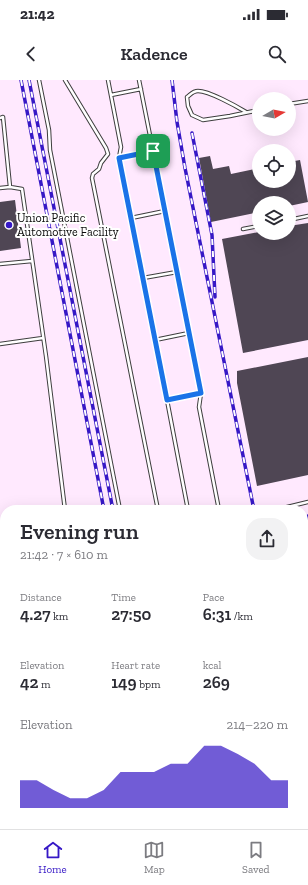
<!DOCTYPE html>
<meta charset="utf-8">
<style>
body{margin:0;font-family:"Zilla Slab",serif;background:#f2f2f3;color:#2b2b33;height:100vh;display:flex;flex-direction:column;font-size:15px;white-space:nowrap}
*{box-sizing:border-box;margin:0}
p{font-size:13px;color:#7c7c81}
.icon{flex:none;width:22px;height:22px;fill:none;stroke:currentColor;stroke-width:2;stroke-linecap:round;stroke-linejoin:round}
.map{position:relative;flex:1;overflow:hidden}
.sheet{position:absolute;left:0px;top:425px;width:308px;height:324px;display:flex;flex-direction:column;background:#fff;border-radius:16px 16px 0 0;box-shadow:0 4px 16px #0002}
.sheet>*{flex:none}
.needle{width:26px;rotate:80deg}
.controls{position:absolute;left:252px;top:12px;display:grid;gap:8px}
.controls a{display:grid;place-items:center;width:44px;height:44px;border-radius:50%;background:#fff;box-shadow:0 4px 16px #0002;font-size:20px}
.pin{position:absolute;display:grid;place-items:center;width:34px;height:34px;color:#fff;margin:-17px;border-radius:8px;box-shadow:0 2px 6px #0006}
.round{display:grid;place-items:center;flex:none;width:42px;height:42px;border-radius:16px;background:#f2f2f3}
.headline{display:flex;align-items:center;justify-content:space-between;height:68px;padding:0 20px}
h1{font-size:22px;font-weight:600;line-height:30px}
.stats{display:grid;grid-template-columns:repeat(3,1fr);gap:6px;height:68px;padding:4px 20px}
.stats div{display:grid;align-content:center}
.stats b{font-size:17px;font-weight:600}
.stats small{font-size:11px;font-weight:400}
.stats p{font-size:11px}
.chart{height:112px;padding:8px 20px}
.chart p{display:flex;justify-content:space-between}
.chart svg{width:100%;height:72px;margin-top:4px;fill:#3618c6;opacity:.7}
.status{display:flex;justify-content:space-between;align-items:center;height:28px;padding:0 20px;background:#fff;direction:ltr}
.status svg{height:11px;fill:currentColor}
header{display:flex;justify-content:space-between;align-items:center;height:52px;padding:0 20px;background:#fff;font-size:18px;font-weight:600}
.tabs{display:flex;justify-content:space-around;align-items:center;height:56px;border-top:1px solid #e1e1e2;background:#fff;font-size:11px;color:#7c7c81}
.tabs a{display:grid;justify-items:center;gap:2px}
.tabs .on{color:#3618c6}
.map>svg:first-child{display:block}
.forest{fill:#de8da0}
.water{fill:#cafca8;stroke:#6cd929}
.building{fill:#4f4654}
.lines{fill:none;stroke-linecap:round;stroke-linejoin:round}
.lane-casing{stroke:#3e3e3e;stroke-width:4.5}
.street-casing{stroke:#3e3e3e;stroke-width:8}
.lane{stroke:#fff;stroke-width:2.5}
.street{stroke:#fff;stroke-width:5.5}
.rail-casing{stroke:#3618c6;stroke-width:3.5}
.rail{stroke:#fff;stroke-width:2;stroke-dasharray:6;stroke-linecap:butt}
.route-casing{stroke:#fff;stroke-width:8}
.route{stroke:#1a73e8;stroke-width:5}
.poi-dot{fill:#3618c6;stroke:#fff;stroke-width:1.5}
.labels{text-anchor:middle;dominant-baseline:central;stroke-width:4;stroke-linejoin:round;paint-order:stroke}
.poi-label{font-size:12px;fill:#0b0b0b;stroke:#fff;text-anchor:start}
</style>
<div class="status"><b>21:42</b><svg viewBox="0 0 49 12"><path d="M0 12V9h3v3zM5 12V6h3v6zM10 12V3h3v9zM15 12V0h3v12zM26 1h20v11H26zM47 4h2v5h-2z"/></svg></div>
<header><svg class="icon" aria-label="back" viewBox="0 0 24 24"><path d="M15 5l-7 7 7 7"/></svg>Kadence<svg class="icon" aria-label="search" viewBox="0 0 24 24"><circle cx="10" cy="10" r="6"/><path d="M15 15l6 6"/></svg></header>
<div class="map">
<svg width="308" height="749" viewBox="0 0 308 749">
<rect width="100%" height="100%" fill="#ffe9fe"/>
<!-- forest -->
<path class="forest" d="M308 506V619L303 620V507Z
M308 644V674L303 668V646Z"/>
<!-- water -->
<path class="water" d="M95 744H151L152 749H92Z"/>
<!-- building -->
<path class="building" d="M210 76 213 89 229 86 231 94 259 88V101H289V82L300 80 308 122 289 126V123H259V132L211 142 199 78Z
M15 120 21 168 0 171V122Z
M308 143V260L243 273 222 159 259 152 289 153V146Z
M308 277V395L257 406 237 303V291Z
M308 450V490L303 491V457Z"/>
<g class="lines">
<!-- lane casing -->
<g class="lane-casing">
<path id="lane" d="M39 0 49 50 50 70 120 430
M65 0 106 68 108 74 101 83 99 89 93 94 92 98 158 430
M108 0 121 67 119 78 167 320
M139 0 201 313 199 327 219 430
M111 15 141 9
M289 24 308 21
M246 32C236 26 209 11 198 11 193 11 191 14 187 17L188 26 192 35 203 40 230 36 259 30
M0 38 3 37 10 107 0 108
M119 78 153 71
M10 107 22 109 46 276 65 430
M131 138 165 131
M289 140 308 136
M243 149 259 146
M0 184 32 181
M143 198 177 192
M155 260 189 253
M0 264 43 258
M188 430 167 320 201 313
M207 430 218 428
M275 430 308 422
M303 496 308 495
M0 530 5 544
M0 554 5 553
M0 710 5 709
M0 740 2 749
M19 744 20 749
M181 744 182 749"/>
</g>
<!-- street casing -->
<g class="street-casing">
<path id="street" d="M303 635 308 634
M222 744 223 749"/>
</g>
<!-- lane -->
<use href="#lane" class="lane"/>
<!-- street -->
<use href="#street" class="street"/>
<!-- rail casing -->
<g class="rail-casing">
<path id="rail" d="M21 0 104 430
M29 0 113 430
M172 0 177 42 185 88 254 430
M192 53 212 155 215 217
M303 443 308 436
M165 744 166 749
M175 744 176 749
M215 744V749"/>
</g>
<!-- rail -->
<use href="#rail" class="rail"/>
</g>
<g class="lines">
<!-- route casing -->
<g class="route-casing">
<path id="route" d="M153 71 201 313 167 320 119 78Z"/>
</g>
<!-- route -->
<use href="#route" class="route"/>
</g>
<!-- markers -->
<circle class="poi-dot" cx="9" cy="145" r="4"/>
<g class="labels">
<!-- poi labels -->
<g class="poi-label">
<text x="17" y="138">Union Pacific<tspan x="17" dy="14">Automotive Facility</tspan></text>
</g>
</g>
</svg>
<div class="controls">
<a><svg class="needle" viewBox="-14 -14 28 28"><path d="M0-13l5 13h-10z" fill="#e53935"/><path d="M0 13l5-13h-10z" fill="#7c7c81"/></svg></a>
<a><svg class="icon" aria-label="locate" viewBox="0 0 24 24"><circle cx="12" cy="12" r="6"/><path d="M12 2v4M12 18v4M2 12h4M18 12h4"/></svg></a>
<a><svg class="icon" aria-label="layers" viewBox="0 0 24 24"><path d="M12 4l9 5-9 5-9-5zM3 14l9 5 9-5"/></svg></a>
</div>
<div class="pin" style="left:153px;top:71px;background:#1e9e55"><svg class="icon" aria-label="arrive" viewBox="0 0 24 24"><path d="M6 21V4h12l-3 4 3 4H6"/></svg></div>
<section class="sheet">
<div class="headline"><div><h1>Evening run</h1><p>21:42 · 7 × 610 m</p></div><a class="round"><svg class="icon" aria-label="share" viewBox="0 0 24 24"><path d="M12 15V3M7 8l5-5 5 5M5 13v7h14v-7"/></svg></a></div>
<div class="stats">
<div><p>Distance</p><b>4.27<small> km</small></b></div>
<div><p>Time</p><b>27:50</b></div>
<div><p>Pace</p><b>6:31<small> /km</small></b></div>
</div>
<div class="stats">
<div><p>Elevation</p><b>42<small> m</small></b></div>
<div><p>Heart rate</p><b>149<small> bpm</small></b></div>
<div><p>kcal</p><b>269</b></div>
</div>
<div class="chart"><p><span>Elevation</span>214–220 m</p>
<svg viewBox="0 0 160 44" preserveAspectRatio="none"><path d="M0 44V27L10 27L20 33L30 38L40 38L50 33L60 22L70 22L80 22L90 17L100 17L110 6L120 6L130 11L140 17L150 27L160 27V44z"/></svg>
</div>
</section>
</div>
<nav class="tabs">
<a class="on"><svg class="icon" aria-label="home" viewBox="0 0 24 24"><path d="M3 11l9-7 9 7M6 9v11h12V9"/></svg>Home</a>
<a><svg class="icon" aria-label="map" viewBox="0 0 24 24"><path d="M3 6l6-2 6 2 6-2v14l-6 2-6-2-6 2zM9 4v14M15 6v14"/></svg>Map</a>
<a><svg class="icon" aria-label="saved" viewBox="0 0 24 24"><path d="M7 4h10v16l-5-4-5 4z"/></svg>Saved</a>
</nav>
